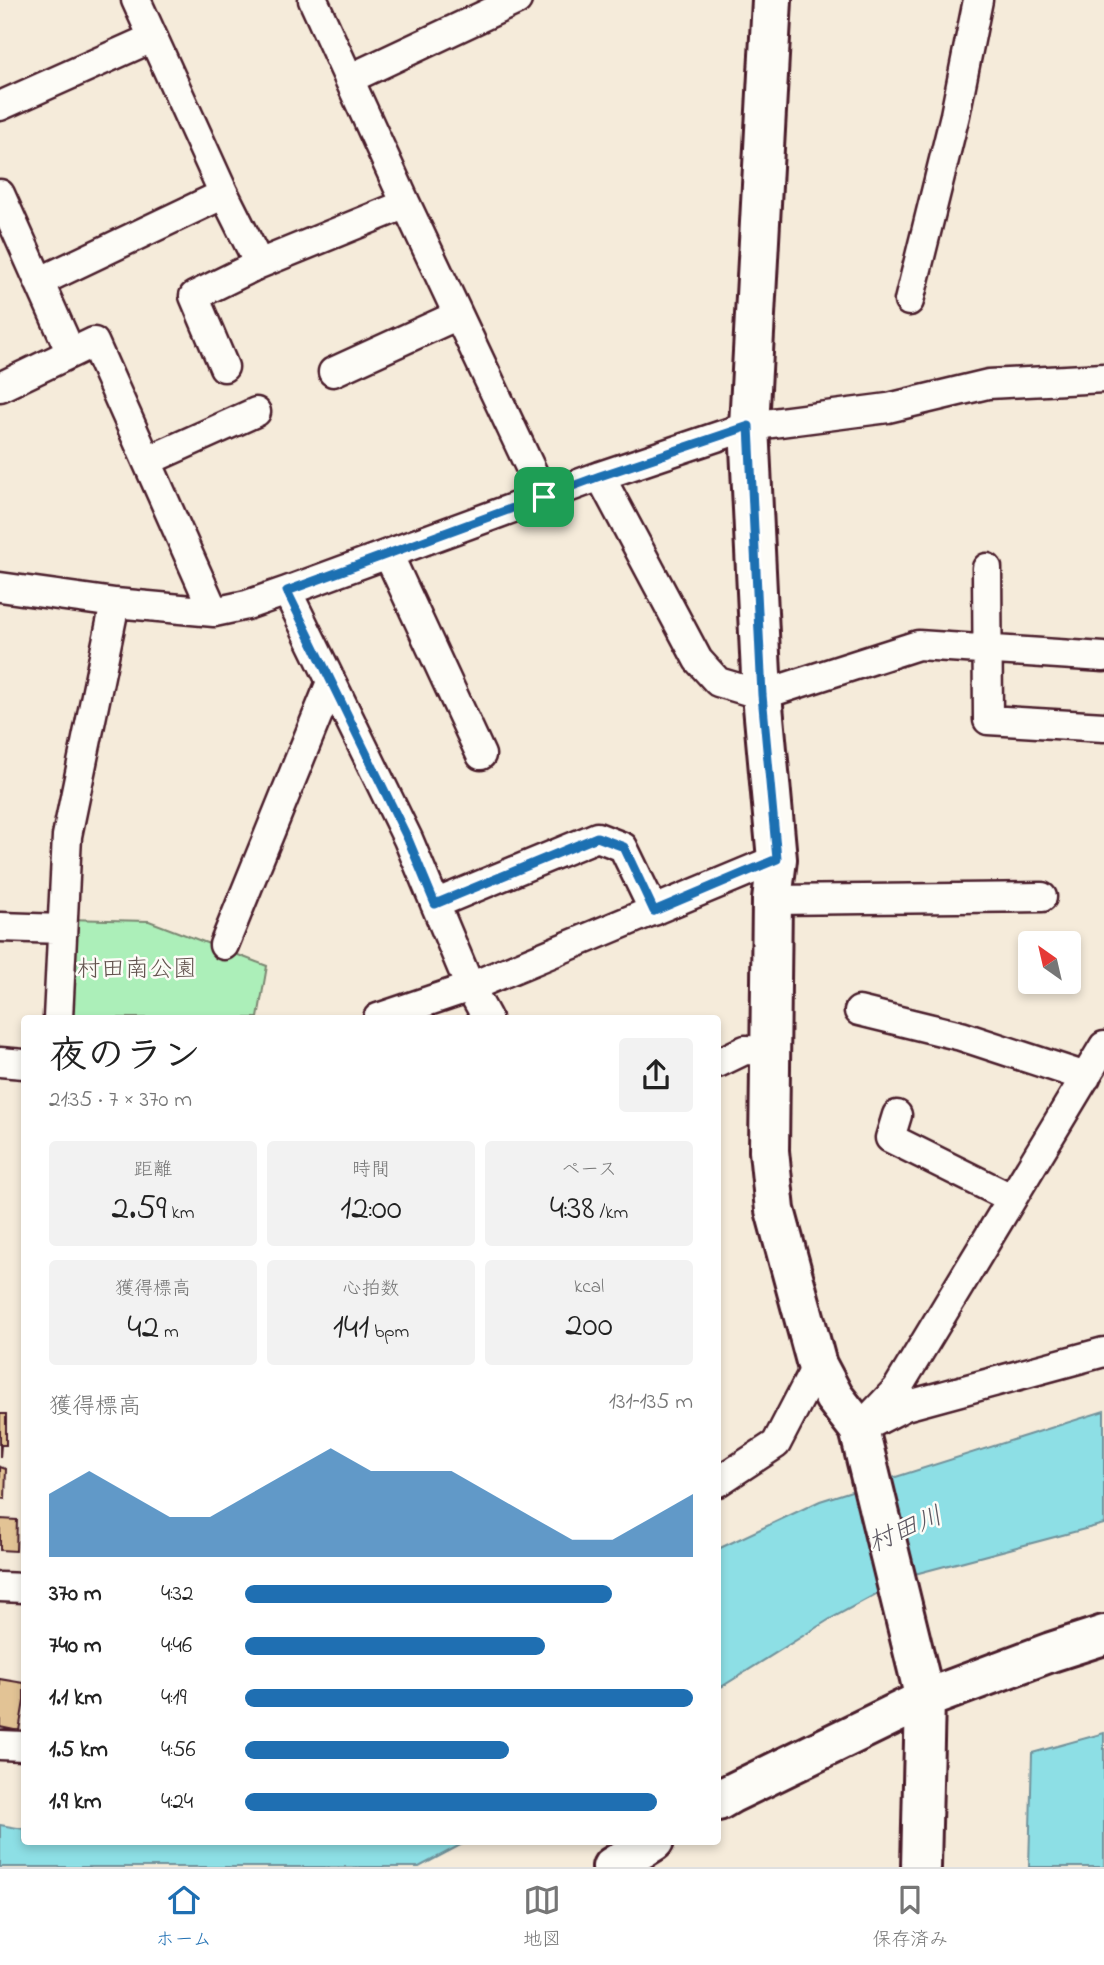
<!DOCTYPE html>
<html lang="ja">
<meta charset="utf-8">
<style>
body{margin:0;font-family:"Indie Flower","Klee One",sans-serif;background:#f2f2f2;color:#222;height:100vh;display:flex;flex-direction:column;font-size:26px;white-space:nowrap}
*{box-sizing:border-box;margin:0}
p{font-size:23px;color:#767676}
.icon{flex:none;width:38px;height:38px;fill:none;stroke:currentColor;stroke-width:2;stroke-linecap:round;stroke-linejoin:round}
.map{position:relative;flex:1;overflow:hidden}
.sheet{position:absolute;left:21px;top:1015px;width:700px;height:830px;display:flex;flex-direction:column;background:#fff;border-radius:7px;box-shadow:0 4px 10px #0003}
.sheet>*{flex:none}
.needle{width:46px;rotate:326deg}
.fabs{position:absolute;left:1018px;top:931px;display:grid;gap:14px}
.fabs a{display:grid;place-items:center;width:63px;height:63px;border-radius:7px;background:#fff;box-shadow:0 4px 10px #0003;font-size:35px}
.pin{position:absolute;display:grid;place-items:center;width:60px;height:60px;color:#fff;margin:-30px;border-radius:14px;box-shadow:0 4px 10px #0006}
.round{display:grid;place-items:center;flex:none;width:74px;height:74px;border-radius:7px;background:#f2f2f2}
.head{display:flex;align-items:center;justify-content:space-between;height:119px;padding:0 28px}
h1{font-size:38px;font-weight:600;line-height:52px}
.metrics{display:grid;grid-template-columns:repeat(3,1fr);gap:10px;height:119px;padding:7px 28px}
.metrics div{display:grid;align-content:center;border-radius:7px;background:#f2f2f2;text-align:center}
.metrics b{font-size:35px;font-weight:600}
.metrics small{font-size:19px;font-weight:400}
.metrics p{font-size:19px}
.chart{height:196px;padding:14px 28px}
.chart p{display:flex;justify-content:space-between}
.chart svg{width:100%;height:126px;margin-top:7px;fill:#1f6fb2;opacity:.7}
ul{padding:0 28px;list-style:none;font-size:23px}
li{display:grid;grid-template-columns:112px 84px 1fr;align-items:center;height:52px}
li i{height:18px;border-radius:9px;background:#1f6fb2}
.menu{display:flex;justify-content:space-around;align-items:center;height:98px;border-top:2px solid #e0e0e0;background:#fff;font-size:19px;color:#767676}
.menu a{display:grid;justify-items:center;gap:4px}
.menu .on{color:#1f6fb2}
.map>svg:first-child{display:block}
.green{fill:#acefb9;stroke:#7b8772;stroke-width:2}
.water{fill:#8ddfe5;stroke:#72929b;stroke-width:2}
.building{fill:#e2c395;stroke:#4a1f2b;stroke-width:2}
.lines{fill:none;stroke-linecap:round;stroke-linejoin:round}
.street-casing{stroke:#4a1f2b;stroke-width:33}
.secondary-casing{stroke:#4a1f2b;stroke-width:44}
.street{stroke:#fdfcf7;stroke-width:28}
.secondary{stroke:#fdfcf7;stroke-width:38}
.route-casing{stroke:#fff;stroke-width:14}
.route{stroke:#1f6fb2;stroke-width:9}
.labels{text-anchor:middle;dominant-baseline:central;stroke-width:5;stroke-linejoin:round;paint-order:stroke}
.park-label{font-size:24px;fill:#62534e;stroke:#fdfcf7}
.water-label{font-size:26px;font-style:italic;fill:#5e5963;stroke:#fdfcf7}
</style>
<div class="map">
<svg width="1104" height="1867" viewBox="0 0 1104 1867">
<rect width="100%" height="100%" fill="#f5ebda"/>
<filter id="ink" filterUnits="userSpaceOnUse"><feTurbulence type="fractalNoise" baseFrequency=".0143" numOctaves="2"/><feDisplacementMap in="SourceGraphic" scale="14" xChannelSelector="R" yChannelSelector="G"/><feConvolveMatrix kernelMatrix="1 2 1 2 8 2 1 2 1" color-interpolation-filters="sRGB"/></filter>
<g filter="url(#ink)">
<!-- green -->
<path class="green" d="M66 919 149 921 267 966 258 1018H62Z"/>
<!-- water -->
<path class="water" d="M1104 1411V1524L911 1575 830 1619 718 1689V1549L820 1501Z
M1104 1733V1867H1029L1032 1753Z
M0 1825 24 1829V1841H468L419 1867H0Z"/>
<!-- building -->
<path class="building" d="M0 1414H6V1445H1L0 1458Z
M0 1467 6 1469 5 1499 0 1498Z
M0 1519 17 1520 16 1551 0 1550Z
M0 1679 24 1683V1701L19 1731 0 1727Z"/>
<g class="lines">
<!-- street casing -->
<g class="street-casing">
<path id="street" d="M136 0 224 194 259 264 406 204
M313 0 406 204 544 497
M349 79 517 0
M0 106 152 38
M0 194 71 353
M39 282 224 194
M909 301 955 115 978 0
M224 367 194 296 259 264
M333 372 458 315
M0 387 94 342 214 612
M147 461 256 412
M600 476 698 660 718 682 762 695 918 645 1104 657
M388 554 481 755
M987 568 988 720 1104 727
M0 587 115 603 214 612 247 605 287 591 600 476 749 426 888 408 988 384 1104 378
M287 591 408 839 470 987 487 1018
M772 900 1042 897
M435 904 597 837 623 847 654 911
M0 927 62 929
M224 945 331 682
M859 1011 961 1036 1086 1077
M58 1018 67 836 115 603
M378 1018 470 987 777 859
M0 1062 24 1064
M718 1063 745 1050 771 1051
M897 1115 890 1138 1011 1198
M874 1422 905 1406 1104 1352
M859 1429 897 1389 1104 1046
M718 1482 776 1444 817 1365
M0 1587 24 1588
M0 1745 24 1746"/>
</g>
<!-- secondary casing -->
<g class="secondary-casing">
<path id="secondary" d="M772 0 749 426 762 695 777 859 772 900 769 1151 775 1210 817 1365 834 1397 859 1429 925 1699 921 1867
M718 1801 730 1794 925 1699 1051 1652 1104 1635
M612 1867 654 1841"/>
</g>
<!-- street -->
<use href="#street" class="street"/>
<!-- secondary -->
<use href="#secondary" class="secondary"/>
</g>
</g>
<g class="lines" filter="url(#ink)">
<!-- route casing -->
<g class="route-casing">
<path id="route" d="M749 426 762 695 777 859 654 911 624 847 597 837 435 904 408 839 287 591 600 476Z"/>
</g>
<!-- route -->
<use href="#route" class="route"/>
</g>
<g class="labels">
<!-- park labels -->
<g class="park-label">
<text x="137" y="970">村田南公園</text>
</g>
<!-- water labels -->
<g class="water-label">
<text transform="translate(906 1531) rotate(-23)">村田川</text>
</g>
</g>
</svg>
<div class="fabs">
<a><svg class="needle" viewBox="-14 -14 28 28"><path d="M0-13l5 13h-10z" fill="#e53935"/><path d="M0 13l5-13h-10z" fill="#767676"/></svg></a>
</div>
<div class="pin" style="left:544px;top:497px;background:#1e9e55"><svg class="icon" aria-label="arrive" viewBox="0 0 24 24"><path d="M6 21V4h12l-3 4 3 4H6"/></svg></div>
<section class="sheet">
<div class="head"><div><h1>夜のラン</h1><p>21:35 · 7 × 370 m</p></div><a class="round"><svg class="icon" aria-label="share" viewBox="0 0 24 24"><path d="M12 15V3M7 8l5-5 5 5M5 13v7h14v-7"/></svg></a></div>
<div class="metrics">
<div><p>距離</p><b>2.59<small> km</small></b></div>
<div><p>時間</p><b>12:00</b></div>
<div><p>ペース</p><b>4:38<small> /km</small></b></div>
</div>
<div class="metrics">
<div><p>獲得標高</p><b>42<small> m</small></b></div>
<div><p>心拍数</p><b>141<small> bpm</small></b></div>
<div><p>kcal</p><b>200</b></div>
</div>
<div class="chart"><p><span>獲得標高</span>131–135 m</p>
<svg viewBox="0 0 160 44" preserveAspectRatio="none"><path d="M0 44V22L10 14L20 22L30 30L40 30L50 22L60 14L70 6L80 14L90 14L100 14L110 22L120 30L130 38L140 38L150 30L160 22V44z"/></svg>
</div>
<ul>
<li><b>370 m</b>4:32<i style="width:82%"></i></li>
<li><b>740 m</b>4:46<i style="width:67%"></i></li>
<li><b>1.1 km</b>4:19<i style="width:100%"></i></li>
<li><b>1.5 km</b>4:56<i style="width:59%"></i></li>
<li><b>1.9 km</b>4:24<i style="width:92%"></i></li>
</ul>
</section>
</div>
<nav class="menu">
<a class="on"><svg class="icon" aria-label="home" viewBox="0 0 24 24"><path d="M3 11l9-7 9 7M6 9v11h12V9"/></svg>ホーム</a>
<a><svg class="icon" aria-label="map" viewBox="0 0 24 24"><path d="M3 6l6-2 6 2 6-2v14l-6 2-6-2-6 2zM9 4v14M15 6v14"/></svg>地図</a>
<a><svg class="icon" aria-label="saved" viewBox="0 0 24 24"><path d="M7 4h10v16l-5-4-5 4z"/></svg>保存済み</a>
</nav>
